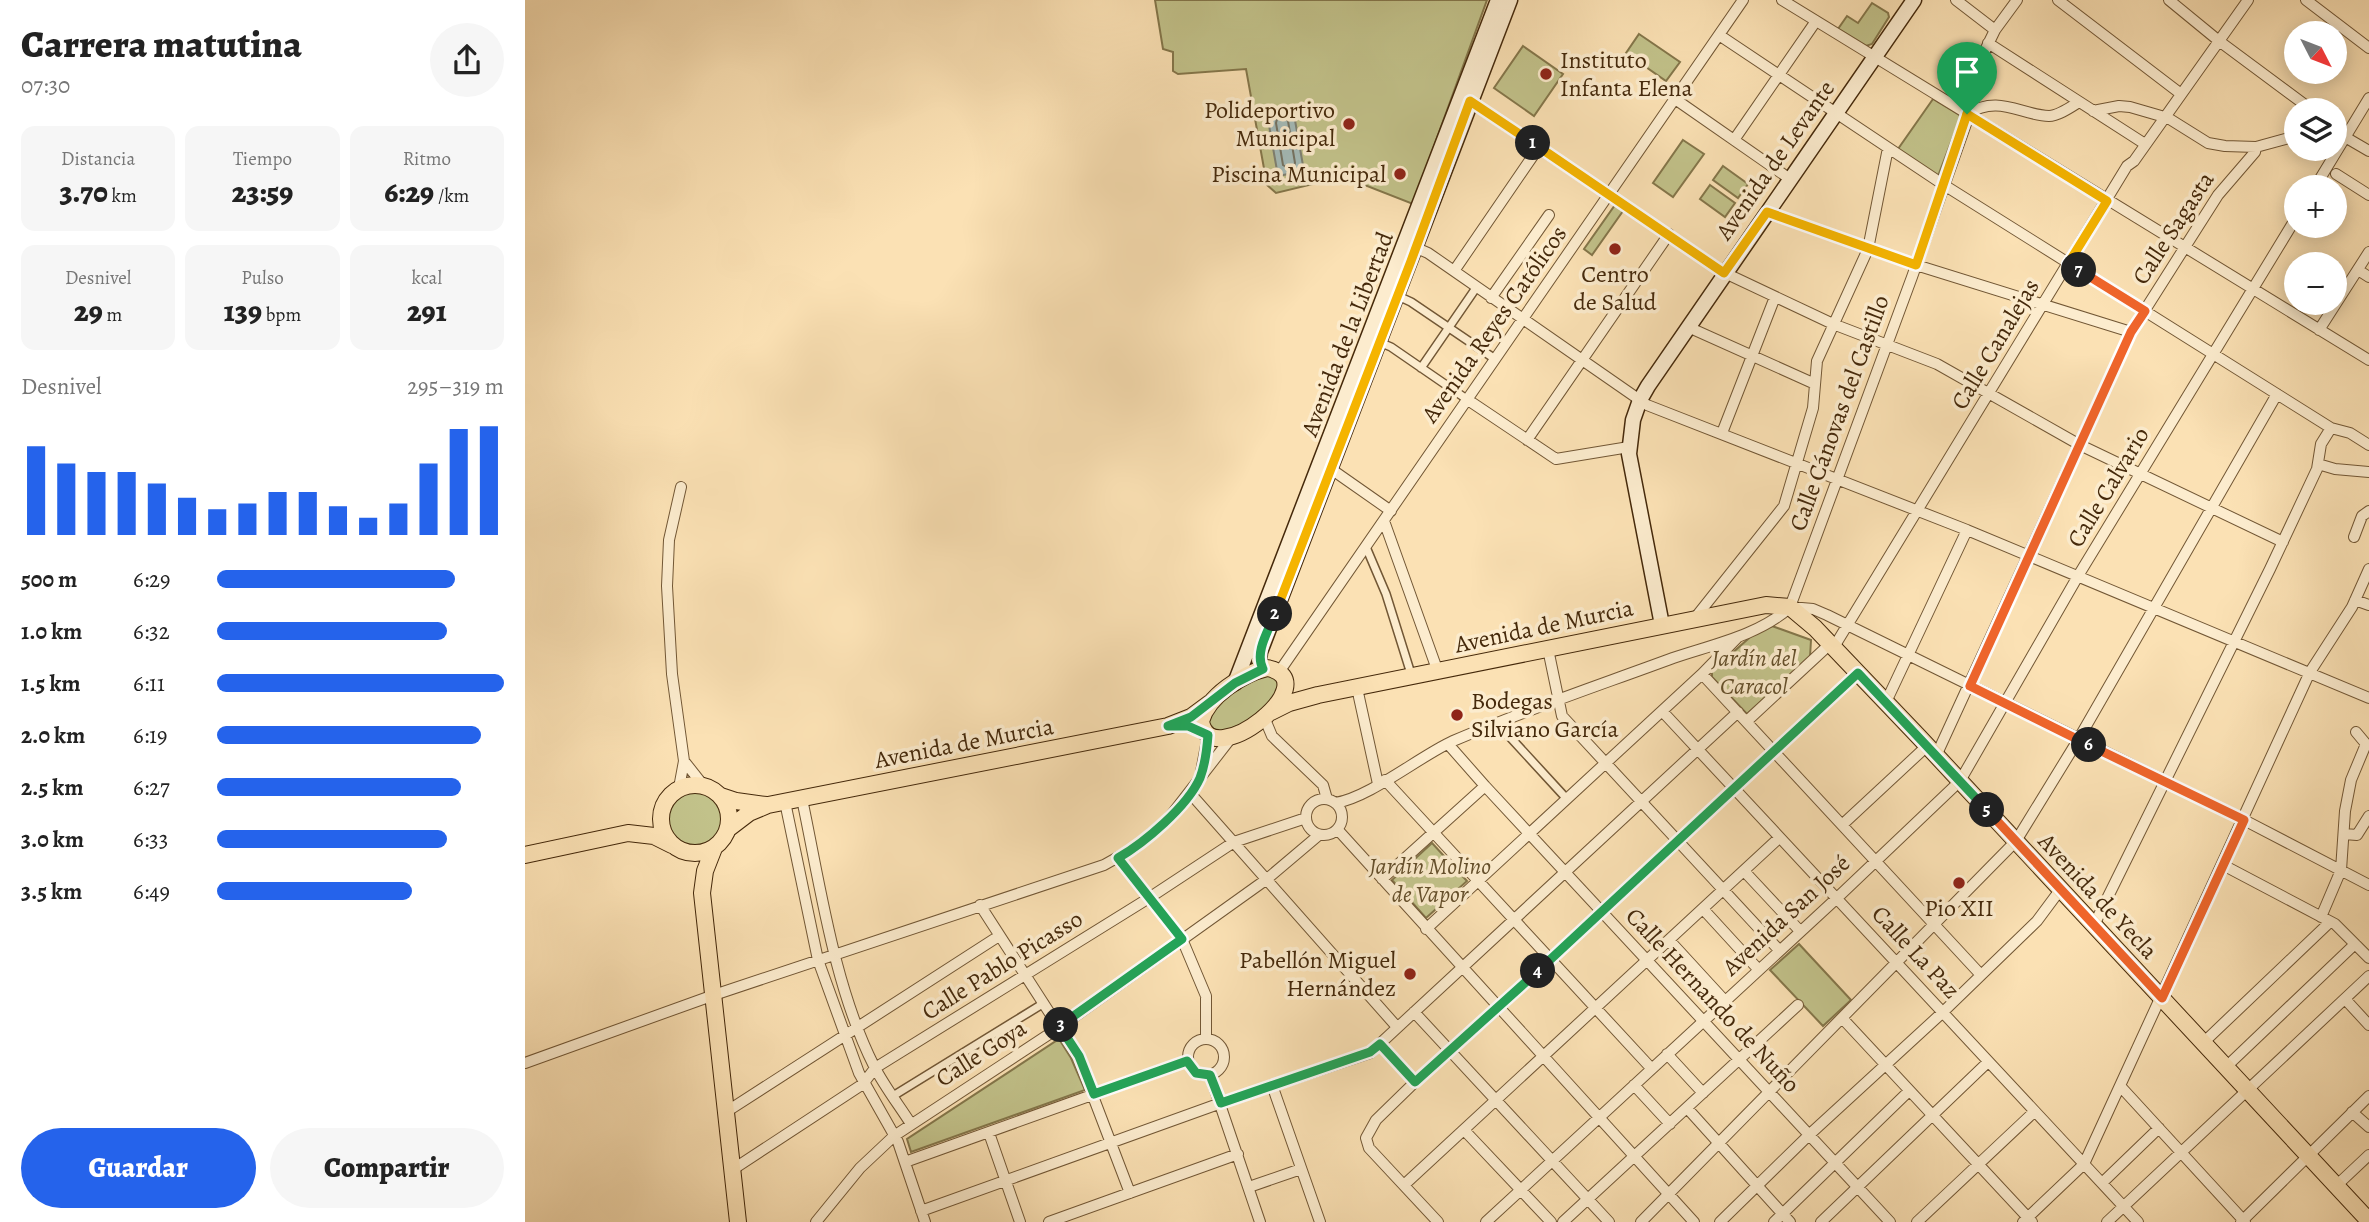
<!DOCTYPE html>
<html lang="es">
<meta charset="utf-8">
<style>
body{margin:0;font-family:Alegreya,serif;background:#f6f6f6;color:#222;height:100vh;display:flex;flex-direction:column;font-size:26px;white-space:nowrap}
*{box-sizing:border-box;margin:0}
p{font-size:23px;color:#767676}
.icon{flex:none;width:38px;height:38px;fill:none;stroke:currentColor;stroke-width:2;stroke-linecap:round;stroke-linejoin:round}
.map{position:relative;flex:1;overflow:hidden}
.sheet{display:flex;flex-direction:column;background:#fff;width:525px}
.sheet>*{flex:none}
.needle{width:46px;rotate:132deg}
.buttons{position:absolute;left:1759px;top:21px;display:grid;gap:14px}
.buttons a{display:grid;place-items:center;width:63px;height:63px;border-radius:50%;background:#fff;box-shadow:0 4px 18px #0003;font-size:35px}
.pin{position:absolute;display:grid;place-items:center;width:60px;height:60px;color:#fff;margin:-72px -30px;border-radius:50% 50% 50% 0;rotate:-45deg;box-shadow:0 0 7px #0007}
.pin .icon{rotate:45deg}
.km{position:absolute;width:35px;height:35px;margin:-18px;border-radius:50%;background:#222;color:#fff;font-size:19px;line-height:35px;text-align:center}
.round{display:grid;place-items:center;flex:none;width:74px;height:74px;border-radius:37px;background:#f6f6f6}
.overview{display:flex;align-items:center;justify-content:space-between;height:119px;padding:0 21px}
h1{font-size:38px;font-weight:800;line-height:52px}
.metrics{display:grid;grid-template-columns:repeat(3,1fr);gap:10px;height:119px;padding:7px 21px}
.metrics div{display:grid;align-content:center;border-radius:14px;background:#f6f6f6;text-align:center}
.metrics b{font-size:30px;font-weight:800}
.metrics small{font-size:19px;font-weight:400}
.metrics p{font-size:19px}
.chart{height:196px;padding:14px 21px}
.chart p{display:flex;justify-content:space-between}
.chart svg{width:100%;height:126px;margin-top:7px;stroke:#2563eb;stroke-width:6}
.button{display:flex;gap:14px;margin-top:auto;padding:14px 21px}
.button a{flex:1;height:80px;border-radius:42px;background:#2563eb;color:#fff;font-size:28px;font-weight:800;line-height:80px;text-align:center}
.button a+a{background:#f6f6f6;color:#222}
ul{padding:0 21px;list-style:none;font-size:23px}
li{display:grid;grid-template-columns:112px 84px 1fr;align-items:center;height:52px}
li i{height:18px;border-radius:9px;background:#2563eb}
main{display:flex;flex:1;min-height:0}
.map>svg:first-child{display:block}
.green{fill:#c2c28a;stroke:#84764a;stroke-width:2}
.water{fill:#a4bbb9;stroke:#7e8173;stroke-width:2}
.lines{fill:none;stroke-linecap:round;stroke-linejoin:round}
.shore{stroke:#747262;stroke-width:2}
.pedestrian-casing{stroke:#725735;stroke-width:10}
.minor-casing{stroke:#725735;stroke-width:12}
.secondary-casing{stroke:#45290b;stroke-width:17}
.primary-casing{stroke:#45290b;stroke-width:18}
.pedestrian{stroke:#fcecce;stroke-width:7}
.minor{stroke:#fcecce;stroke-width:10}
.secondary{stroke:#fcecce;stroke-width:14}
.primary{stroke:#fbe1b4;stroke-width:16}
.split-1-casing{stroke:#fff;stroke-width:14}
.split-2-casing{stroke:#fff;stroke-width:14}
.split-3-casing{stroke:#fff;stroke-width:14}
.split-4-casing{stroke:#fff;stroke-width:14}
.split-5-casing{stroke:#fff;stroke-width:14}
.split-6-casing{stroke:#fff;stroke-width:14}
.split-7-casing{stroke:#fff;stroke-width:14}
.split-8-casing{stroke:#fff;stroke-width:14}
.split-1{stroke:#f5b400;stroke-width:9}
.split-2{stroke:#f5b400;stroke-width:9}
.split-3{stroke:#22a559;stroke-width:9}
.split-4{stroke:#22a559;stroke-width:9}
.split-5{stroke:#22a559;stroke-width:9}
.split-6{stroke:#f0652b;stroke-width:9}
.split-7{stroke:#f0652b;stroke-width:9}
.split-8{stroke:#f5b400;stroke-width:9}
.poi-dot{fill:#8f2418;stroke:#fcecce;stroke-width:2.5}
.labels{text-anchor:middle;dominant-baseline:central;stroke-width:7;stroke-linejoin:round;paint-order:stroke}
.poi-label{font-size:24px;fill:#45290b;stroke:#fcecce;text-anchor:end}
.street-label{font-size:24px;fill:#45290b;stroke:#fcecce}
.park-label{font-size:24px;font-style:italic;fill:#644f2b;stroke:#fcecce}
</style>
<main>
<section class="sheet">
<div class="overview"><div><h1>Carrera matutina</h1><p>07:30</p></div><a class="round"><svg class="icon" aria-label="share" viewBox="0 0 24 24"><path d="M12 15V3M7 8l5-5 5 5M5 13v7h14v-7"/></svg></a></div>
<div class="metrics">
<div><p>Distancia</p><b>3.70<small> km</small></b></div>
<div><p>Tiempo</p><b>23:59</b></div>
<div><p>Ritmo</p><b>6:29<small> /km</small></b></div>
</div>
<div class="metrics">
<div><p>Desnivel</p><b>29<small> m</small></b></div>
<div><p>Pulso</p><b>139<small> bpm</small></b></div>
<div><p>kcal</p><b>291</b></div>
</div>
<div class="chart"><p><span>Desnivel</span>295–319 m</p>
<svg viewBox="0 0 160 44" preserveAspectRatio="none"><path d="M5 44V13M15 44V19M25 44V22M35 44V22M45 44V26M55 44V31M65 44V35M75 44V33M85 44V29M95 44V29M105 44V34M115 44V38M125 44V33M135 44V19M145 44V7M155 44V6"/></svg>
</div>
<ul>
<li><b>500 m</b>6:29<i style="width:83%"></i></li>
<li><b>1.0 km</b>6:32<i style="width:80%"></i></li>
<li><b>1.5 km</b>6:11<i style="width:100%"></i></li>
<li><b>2.0 km</b>6:19<i style="width:92%"></i></li>
<li><b>2.5 km</b>6:27<i style="width:85%"></i></li>
<li><b>3.0 km</b>6:33<i style="width:80%"></i></li>
<li><b>3.5 km</b>6:49<i style="width:68%"></i></li>
</ul>
<div class="button"><a>Guardar</a><a>Compartir</a></div>
</section>
<div class="map">
<svg width="1844" height="1222" viewBox="0 0 1844 1222">
<rect width="100%" height="100%" fill="#fbe1b4"/>
<filter id="stains"><feTurbulence type="fractalNoise" baseFrequency=".00286" numOctaves="4"/><feColorMatrix values="0 0 0 0 .2 0 0 0 0 .09 0 0 0 0 .02 0 0 0 .5 -.17"/></filter>
<radialGradient id="worn" r=".72"><stop offset=".6" stop-color="#630" stop-opacity="0"/><stop offset="1" stop-color="#630" stop-opacity=".3"/></radialGradient>
<!-- green -->
<path class="green" d="M630 0H962L888 204 809 173 805 180 751 193 742 185 721 69 653 74 648 71V52L638 49Z
M1347 3 1363 13 1364 17 1347 44 1341 46 1313 29 1322 16 1333 23Z
M1114 34 1155 62 1141 81 1101 53Z
M998 46 1038 74 1009 116 969 88Z
M1408 99 1436 116 1413 176 1373 149Z
M1158 140 1179 154 1148 197 1128 183Z
M1198 166 1223 184 1213 198 1188 180Z
M1185 185 1210 203 1200 217 1175 199Z
M1090 205 1098 211 1067 255 1059 249Z
M1247 626 1286 640 1285 657 1222 714 1187 677V671L1232 631Z
M738 675 752 677 754 696 720 723 693 734 682 721V717L705 693Z
M142 819a28 28 0 1 1 56 0a28 28 0 1 1-56 0Z
M907 843 942 881 901 918 867 880Z
M1274 944 1326 1000 1298 1026 1245 970Z
M534 1039 546 1058 560 1090 386 1152 382 1139Z"/>
<!-- water -->
<path class="water" d="M768 109 779 171 753 176 742 114Z"/>
<g class="lines">
<!-- shore -->
<path class="shore" d="M760 118 763 121 770 163 769 166 761 167 758 165 751 123 752 119Z"/>
<!-- pedestrian casing -->
<g class="pedestrian-casing">
<path id="pedestrian" d="M873 296 886 302 970 359
M854 342 866 347 943 400
M896 368 951 288
M841 547 861 594 887 677
M973 724 1041 798
M368 1096 519 1003"/>
</g>
<!-- minor casing -->
<g class="minor-casing">
<path id="minor" d="M1257 0 1844 360
M1431 0 1470 30
M1533 0 1656 94
M1644 0 1694 41 1787 110
M1781 0 1844 48
M1194 35 1419 185 1806 428 1825 433 1844 445
M1463 43 1620 144
M1150 99 1265 179
M943 100 1200 273 1308 324 1412 364 1555 445 1758 542
M1568 111 1594 106 1605 107 1643 118 1683 143 1700 146 1731 147 1771 136
M1442 114C1474 94 1495 115 1524 116 1533 116 1546 107 1554 102
M1810 127 1820 137 1844 151
M1209 140 1291 21
M1811 174 1844 195
M1790 187 1844 98
M1242 212 1391 265 1606 332
M887 246 903 253 1122 405 1442 530 1844 698
M1833 270 1844 277
M929 271 1014 147
M966 298 1024 215
M1163 327 1290 384
M1794 330 1844 252
M943 400 1031 459 1104 447
M1197 433 1250 297
M1002 440 1144 234
M1793 464 1810 469 1844 472
M806 469 866 511
M859 521 913 672
M1829 537 1837 516 1844 511
M1830 600 1844 605
M1265 607 1288 609 1302 615 1719 820 1844 885
M1170 618 1259 506 1288 408 1292 361 1343 249 1363 148
M1309 647 1602 166 1609 161 1723 0
M1023 649 1037 716 1254 950
M754 672 1218 0
M1177 674 1456 975
M832 688 853 784
M1361 702 1442 530
M1137 711 1613 1222
M739 717 747 736 798 785 802 799
M1222 721 1305 644
M923 744 960 786 1365 1222
M1411 756 1606 332 1693 195 1730 152 1731 147
M159 761 178 785
M676 772 683 735
M860 780 1126 1068
M154 788 159 761 147 674 142 586 144 540 156 487
M665 793 872 1027
M781 817a18 18 0 1 1 36 0a18 18 0 1 1-36 0Z
M277 799C295 884 309 987 349 1066 359 1086 374 1105 386 1124
M260 802 293 960 334 1073 373 1142 400 1222
M810 803C844 798 895 756 928 741 1000 710 1075 685 1148 658 1186 645 1235 635 1265 607L1387 277 1442 121 1451 69 1470 30 1492 0
M1317 825 1402 746
M813 830 1169 1222
M1819 834 1832 835 1844 816
M593 858 657 939 681 996V1038
M1698 865 1810 924 1844 958
M1219 871 1275 931
M857 879 960 786
M455 905 553 1057 605 1193
M1178 909 1233 969
M1796 917 1816 870 1820 811 1826 780 1841 744 1831 732
M1569 925 1745 569 1792 469 1796 444 1806 428
M901 929 1177 674 1213 637
M1144 940 1200 1001
M1820 999 1844 1025
M889 1012 1084 1222
M1317 1018 1507 1222
M663 1057a18 18 0 1 1 36 0a18 18 0 1 1-36 0Z
M1678 1043 1805 922
M855 1044 890 1082
M1142 1054 1178 1093
M0 1063 189 995 579 865 611 847 644 818 706 738
M1701 1067 1830 944
M685 1075 735 1222
M747 1085 795 1222
M1109 1085 1145 1124
M1596 1087 1720 1222
M1162 1108 1265 1222
M201 1112 474 936
M1827 1112 1844 1127
M939 1130 1026 1222
M464 1133 495 1222
M380 1162 662 1061
M207 1170 338 1084 350 1068 624 898 709 842 781 818
M1577 1183 1634 1128
M879 1185 1254 838
M1811 1186 1844 1155
M724 1187 776 1169
M396 1211 696 1103 845 1053 1213 712
M291 1222 335 1168 369 1136 535 1027 742 879 794 835
M524 1222 713 1154
M913 1222 844 1148 841 1138 851 1120 890 1082 973 1008 1333 673
M961 1222 1312 898 1435 781 1553 576 1771 218
M1038 1222 1273 1005
M1116 1222 1491 841 1553 740 1752 394
M1195 1222 1284 1135 1418 1012 1512 921 1535 890
M1249 1222 1384 1091
M1296 1222 1463 1062
M1392 1222 1509 1112
M1498 1222 1559 1164 1785 672 1827 607 1844 569
M1582 1222 1844 976
M1716 1222 1844 1096"/>
</g>
<!-- secondary casing -->
<g class="secondary-casing">
<path id="secondary" d="M1137 625 1104 454 1108 420 1115 400 1123 386 1389 0
M738 669 734 660 735 652 985 0
M710 683 973 0"/>
</g>
<!-- primary casing -->
<g class="primary-casing">
<path id="primary" d="M742 668C806 680 684 777 676 721 683 696 717 674 742 668Z
M746 712 764 703 793 695 1241 605 1265 607 1290 628 1395 738 1844 1221
M136 819a34 34 0 1 1 68 0a34 34 0 1 1-68 0Z
M196 796 211 801 241 805
M203 829 224 813 243 805 643 726 666 717 685 703
M189 848 180 871 177 893 213 1222
M0 855 103 833 129 836 147 845"/>
</g>
<!-- pedestrian -->
<use href="#pedestrian" class="pedestrian"/>
<!-- minor -->
<use href="#minor" class="minor"/>
<!-- secondary -->
<use href="#secondary" class="secondary"/>
<!-- primary -->
<use href="#primary" class="primary"/>
</g>
<g class="lines">
<!-- split-1 casing -->
<g class="split-1-casing">
<path id="split-1" d="M1008 143 1199 273 1242 212 1391 265 1442 114"/>
</g>
<!-- split-2 casing -->
<g class="split-2-casing">
<path id="split-2" d="M750 614 886 261 945 101 1008 143"/>
</g>
<!-- split-3 casing -->
<g class="split-3-casing">
<path id="split-3" d="M536 1025 657 939 593 858C619 843 662 807 675 778 680 765 682 749 683 735L663 726H643L666 717 710 683 738 669C729 652 744 630 750 614"/>
</g>
<!-- split-4 casing -->
<g class="split-4-casing">
<path id="split-4" d="M536 1025 535 1027 554 1056 569 1094 662 1061 671 1073 685 1075 696 1103 845 1052 855 1044 890 1082 1013 971"/>
</g>
<!-- split-5 casing -->
<g class="split-5-casing">
<path id="split-5" d="M1013 971 1333 673 1462 810"/>
</g>
<!-- split-6 casing -->
<g class="split-6-casing">
<path id="split-6" d="M1462 810 1637 998 1719 820 1564 745"/>
</g>
<!-- split-7 casing -->
<g class="split-7-casing">
<path id="split-7" d="M1554 270 1620 311 1606 332 1445 686 1564 745"/>
</g>
<!-- split-8 casing -->
<g class="split-8-casing">
<path id="split-8" d="M1442 114 1582 201 1543 264 1554 270"/>
</g>
<!-- split-1 -->
<use href="#split-1" class="split-1"/>
<!-- split-2 -->
<use href="#split-2" class="split-2"/>
<!-- split-3 -->
<use href="#split-3" class="split-3"/>
<!-- split-4 -->
<use href="#split-4" class="split-4"/>
<!-- split-5 -->
<use href="#split-5" class="split-5"/>
<!-- split-6 -->
<use href="#split-6" class="split-6"/>
<!-- split-7 -->
<use href="#split-7" class="split-7"/>
<!-- split-8 -->
<use href="#split-8" class="split-8"/>
</g>
<!-- markers -->
<g class="poi-dot">
<circle cx="1021" cy="74" r="7"/>
<circle cx="824" cy="124" r="7"/>
<circle cx="875" cy="174" r="7"/>
<circle cx="1090" cy="249" r="7"/>
<circle cx="932" cy="715" r="7"/>
<circle cx="1434" cy="883" r="7"/>
<circle cx="885" cy="974" r="7"/>
</g>
<g class="labels">
<!-- poi labels -->
<g class="poi-label">
<text x="1035" y="60" text-anchor="start">Instituto<tspan x="1035" dy="28">Infanta Elena</tspan></text>
<text x="810" y="110">Polideportivo<tspan x="810" dy="28">Municipal</tspan></text>
<text x="861" y="174">Piscina Municipal</text>
<text x="1090" y="274" text-anchor="middle">Centro<tspan x="1090" dy="28">de Salud</tspan></text>
<text x="946" y="701" text-anchor="start">Bodegas<tspan x="946" dy="28">Silviano García</tspan></text>
<text x="1434" y="908" text-anchor="middle">Pio XII</text>
<text x="871" y="960">Pabellón Miguel<tspan x="871" dy="28">Hernández</tspan></text>
</g>
<!-- street labels -->
<g class="street-label">
<text transform="translate(1250 160) rotate(-55)">Avenida de Levante</text>
<text transform="translate(1648 228) rotate(-57)">Calle Sagasta</text>
<text transform="translate(969 324) rotate(-55)">Avenida Reyes Católicos</text>
<text transform="translate(822 334) rotate(-69)">Avenida de la Libertad</text>
<text transform="translate(1470 344) rotate(-59)">Calle Canalejas</text>
<text transform="translate(1314 413) rotate(-70)">Calle Cánovas del Castillo</text>
<text transform="translate(1583 487) rotate(-59)">Calle Calvario</text>
<text transform="translate(1019 626) rotate(-12)">Avenida de Murcia</text>
<text transform="translate(439 743) rotate(-11)">Avenida de Murcia</text>
<text transform="translate(1573 896) rotate(47)">Avenida de Yecla</text>
<text transform="translate(1261 915) rotate(-43)">Avenida San José</text>
<text transform="translate(1391 952) rotate(47)">Calle La Paz</text>
<text transform="translate(477 965) rotate(-32)">Calle Pablo Picasso</text>
<text transform="translate(1188 1000) rotate(47)">Calle Hernando de Nuño</text>
<text transform="translate(456 1053) rotate(-33)">Calle Goya</text>
</g>
<!-- park labels -->
<g class="park-label">
<text x="1229" y="658">Jardín del<tspan x="1229" dy="28">Caracol</tspan></text>
<text x="905" y="866">Jardín Molino<tspan x="905" dy="28">de Vapor</tspan></text>
</g>
</g>
<rect width="100%" height="100%" filter="url(#stains)"/>
<rect width="100%" height="100%" fill="url(#worn)"/>
</svg>
<div class="buttons">
<a><svg class="needle" viewBox="-14 -14 28 28"><path d="M0-13l5 13h-10z" fill="#e53935"/><path d="M0 13l5-13h-10z" fill="#767676"/></svg></a>
<a><svg class="icon" aria-label="layers" viewBox="0 0 24 24"><path d="M12 4l9 5-9 5-9-5zM3 14l9 5 9-5"/></svg></a>
<a>+</a>
<a>−</a>
</div>
<div class="pin" style="left:1442px;top:114px;background:#1e9e55"><svg class="icon" aria-label="arrive" viewBox="0 0 24 24"><path d="M6 21V4h12l-3 4 3 4H6"/></svg></div>
<b class="km" style="left:1008px;top:143px">1</b>
<b class="km" style="left:750px;top:614px">2</b>
<b class="km" style="left:536px;top:1025px">3</b>
<b class="km" style="left:1013px;top:971px">4</b>
<b class="km" style="left:1462px;top:810px">5</b>
<b class="km" style="left:1564px;top:745px">6</b>
<b class="km" style="left:1554px;top:270px">7</b>
</div>
</main>
